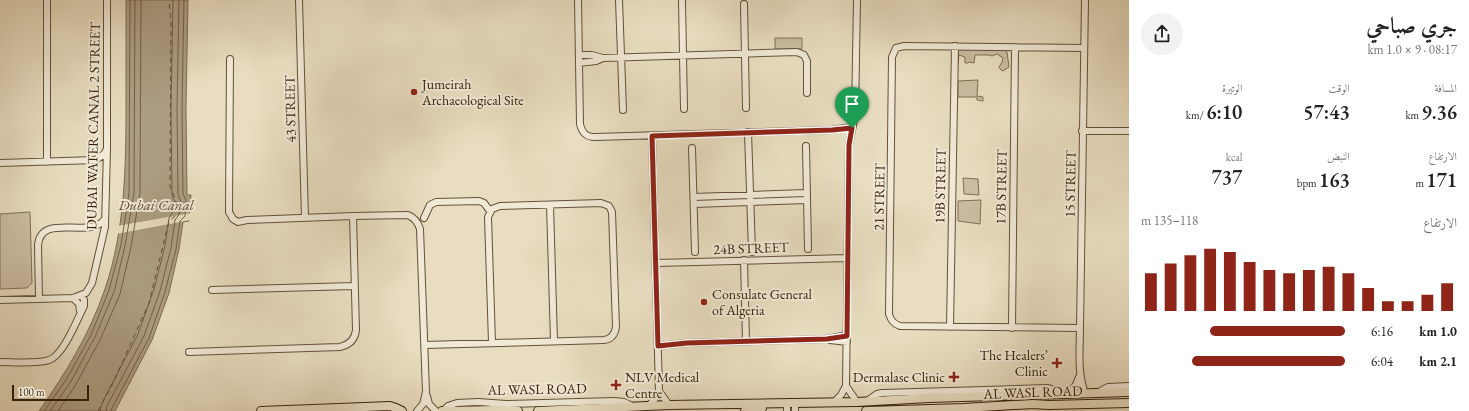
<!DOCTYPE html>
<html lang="ar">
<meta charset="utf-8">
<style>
body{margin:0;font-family:"EB Garamond",Amiri,serif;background:#f2f2f2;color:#222;direction:rtl;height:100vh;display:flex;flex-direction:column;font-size:15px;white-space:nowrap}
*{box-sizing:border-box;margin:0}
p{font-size:13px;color:#767676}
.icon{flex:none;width:22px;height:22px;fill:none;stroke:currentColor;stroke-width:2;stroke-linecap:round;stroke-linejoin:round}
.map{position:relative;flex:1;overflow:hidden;direction:ltr}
.panel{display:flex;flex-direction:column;background:#fff;width:340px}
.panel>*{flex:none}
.scale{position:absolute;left:12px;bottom:10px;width:77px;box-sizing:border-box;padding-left:4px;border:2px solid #37220a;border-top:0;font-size:11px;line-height:14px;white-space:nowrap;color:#37220a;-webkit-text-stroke:3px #f0e9d6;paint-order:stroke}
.pin{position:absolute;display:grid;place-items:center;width:34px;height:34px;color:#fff;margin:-41px -17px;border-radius:50% 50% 50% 0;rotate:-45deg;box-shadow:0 0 4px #0007}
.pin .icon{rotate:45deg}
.round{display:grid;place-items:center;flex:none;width:42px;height:42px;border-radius:21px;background:#f2f2f2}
.overview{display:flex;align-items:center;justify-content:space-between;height:68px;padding:0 12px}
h1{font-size:22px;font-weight:600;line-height:30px}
.figures{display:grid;grid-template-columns:repeat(3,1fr);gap:6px;height:68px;padding:4px 12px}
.figures div{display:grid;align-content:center}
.figures b{font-size:20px;font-weight:600}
.figures small{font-size:11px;font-weight:400}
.figures p{font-size:11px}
.chart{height:112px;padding:8px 12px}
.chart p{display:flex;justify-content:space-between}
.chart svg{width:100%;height:72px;margin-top:4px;stroke:#8f2418;stroke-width:6}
ul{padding:0 12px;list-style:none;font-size:13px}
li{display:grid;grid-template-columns:64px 48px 1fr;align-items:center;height:30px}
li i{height:10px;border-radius:5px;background:#8f2418}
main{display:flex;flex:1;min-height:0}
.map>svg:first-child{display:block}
.green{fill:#cabda1;stroke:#807056}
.water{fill:#ac9d82;stroke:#7d6c52}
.pier{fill:#e8ddc0}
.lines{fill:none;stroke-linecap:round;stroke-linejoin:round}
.shore{stroke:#726046;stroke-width:1}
.ferry{stroke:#604d34;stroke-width:1;stroke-dasharray:5 4;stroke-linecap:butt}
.minor-casing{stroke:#635138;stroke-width:8}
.major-casing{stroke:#37220a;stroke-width:10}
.minor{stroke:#f0e9d6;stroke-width:6}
.major{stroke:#e8ddc0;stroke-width:8}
.route-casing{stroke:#fff;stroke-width:8}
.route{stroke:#8f2418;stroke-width:5}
.poi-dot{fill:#8f2418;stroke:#f0e9d6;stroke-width:1.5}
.labels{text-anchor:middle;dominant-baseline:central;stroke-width:4;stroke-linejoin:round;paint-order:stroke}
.poi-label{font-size:14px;fill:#37220a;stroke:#f0e9d6;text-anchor:start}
.street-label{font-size:14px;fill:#37220a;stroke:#f0e9d6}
.water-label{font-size:15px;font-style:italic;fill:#604d34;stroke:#f0e9d6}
</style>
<main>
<section class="panel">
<div class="overview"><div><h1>جري صباحي</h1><p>08:17 · 9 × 1.0 km</p></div><a class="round"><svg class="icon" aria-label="share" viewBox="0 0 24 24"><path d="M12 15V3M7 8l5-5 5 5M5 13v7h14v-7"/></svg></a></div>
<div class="figures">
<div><p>المسافة</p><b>9.36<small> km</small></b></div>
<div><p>الوقت</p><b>57:43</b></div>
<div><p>الوتيرة</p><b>6:10<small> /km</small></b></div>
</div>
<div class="figures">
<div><p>الارتفاع</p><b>171<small> m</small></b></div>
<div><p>النبض</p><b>163<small> bpm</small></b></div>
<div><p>kcal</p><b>737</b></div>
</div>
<div class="chart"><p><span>الارتفاع</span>118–135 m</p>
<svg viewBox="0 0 160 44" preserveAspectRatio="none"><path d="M5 44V21M15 44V15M25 44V10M35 44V6M45 44V8M55 44V14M65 44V19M75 44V21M85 44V19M95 44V17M105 44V21M115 44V30M125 44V38M135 44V38M145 44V34M155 44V27"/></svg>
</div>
<ul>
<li><b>1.0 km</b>6:16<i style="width:66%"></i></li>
<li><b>2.1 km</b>6:04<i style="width:75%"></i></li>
</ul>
</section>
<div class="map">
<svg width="1129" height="411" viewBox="0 0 1129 411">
<rect width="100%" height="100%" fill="#e8ddc0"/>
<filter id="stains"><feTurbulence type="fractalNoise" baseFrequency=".005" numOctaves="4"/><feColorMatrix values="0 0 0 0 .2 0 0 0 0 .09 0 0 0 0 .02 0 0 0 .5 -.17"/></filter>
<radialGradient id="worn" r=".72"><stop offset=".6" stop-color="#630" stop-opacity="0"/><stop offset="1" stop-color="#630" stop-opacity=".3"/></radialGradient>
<!-- green -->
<path class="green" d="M775 38H802V49H775Z
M960 49H1002L1007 52 1009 67 1003 71 1000 69 999 67 1002 62 1003 58 997 54 992 56 989 55H975L974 63 969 62 968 63H965V57L959 55 958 64 957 65 958 51Z
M978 80 977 96 983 97V101L977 100V97H958V81Z
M963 178 978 179 979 195 964 194Z
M981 200 980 224 958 221V201Z
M30 212 32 283 27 288 0 289V214Z"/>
<!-- water -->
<path class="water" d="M126 0H188L186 108 187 195H191L189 221 183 222 179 249 169 293 152 340 115 411H39C66 373 90 333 105 289 125 230 126 167 126 106 126 71 126 35 126 0Z"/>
<!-- pier -->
<path class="pier" d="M191 213V220L116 234 117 226Z"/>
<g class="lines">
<!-- shore -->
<path class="shore" d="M44 411 66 380 91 335 109 290 121 245 129 193 130 0
M50 411 70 383 95 337 114 292 125 246 134 193 135 0
M58 411 75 386 100 340 120 294 131 247 140 193 141 0
M100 411 102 403 138 334 154 289 165 246 169 218 174 210 175 203 172 195 171 108 173 0
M106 411 107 406 144 336 160 291 171 248 175 220 180 213 181 202 178 194 177 108 179 0
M111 411 112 408 149 338 165 292 176 249 180 221 185 216 186 200 183 194 182 108 184 0"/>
<!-- ferry -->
<path class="ferry" d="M98 411 113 383 149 303 169 221 180 212 170 186 171 25 169 0"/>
<!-- minor casing -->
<g class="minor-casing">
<path id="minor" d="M47 0V162
M299 0 305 218
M578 0 580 124C582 133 586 137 595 137L831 130 852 127
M619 0 623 110
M1085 0 1080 328C1080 349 1077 373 1085 393
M682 1 684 109
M744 4 746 108
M579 55H592L603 58
M230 59 229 212 233 219 238 222 247 220 353 216 408 215C415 218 418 222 420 229L426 392 423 404 417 411
M579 63 596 61 603 58 797 52 804 55 807 61V93
M1082 131H1129
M748 132 752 252
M652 136 659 391 669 405
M806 146 808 249
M692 148 695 252
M0 163 96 160 104 154 107 149
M694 197 807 193
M694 204 807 200
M550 205 554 341
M424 218 430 205 436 202 479 201 484 203 490 211
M744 260 746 341
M656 263 848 258
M212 290 354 286
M73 298 79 304 80 311
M39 299 38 245C41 212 90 240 105 219
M0 300 73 298 86 293 92 283 105 227 107 149V0
M950 327 955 46
M1012 328 1015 47
M1080 328 900 326C894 324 891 321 889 314L892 57 896 48 904 46 1084 48
M830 340 847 342
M425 345 604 340C612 339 615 334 616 327L612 212 609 206 601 203 500 206 492 209 488 217 492 343
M658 346 687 343 827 339 847 335
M189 352 340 347C349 345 355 340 356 330L353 216
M0 362C13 362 38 364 49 360 63 356 77 320 84 306V300L82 295
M846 386 857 402
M1097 393 1108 387 1129 386
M1068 394 1076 385 1079 377
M427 396 429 404 436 411
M867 401 877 394 882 393 1048 388 1054 390 1061 394
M834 402 841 395 846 386 849 145 855 115 857 0
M787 403V411
M795 403V411
M648 406 655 399 659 391
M443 411 448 406 457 403 478 402 506 404 614 401 624 402 632 406"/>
</g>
<!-- major casing -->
<g class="major-casing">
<path id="major" d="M261 411 390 406 396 408 402 411
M442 411 498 410 518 411
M538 411 669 405 857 402 929 398 1129 392
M745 411 752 409 762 408
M866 411 963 408 1033 404 1049 405 1129 403"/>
</g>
<!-- minor -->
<use href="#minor" class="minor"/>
<!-- major -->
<use href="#major" class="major"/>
</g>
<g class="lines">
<!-- route casing -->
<g class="route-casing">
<path id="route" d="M852 128 849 145 847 336 827 339 687 343 658 346 652 136 832 130Z"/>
</g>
<!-- route -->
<use href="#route" class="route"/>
</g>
<!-- markers -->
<g class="poi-dot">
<circle cx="414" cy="92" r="4"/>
<circle cx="704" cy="302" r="4"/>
<path d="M1055 357h4v4h4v4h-4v4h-4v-4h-4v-4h4z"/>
<path d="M952 371h4v4h4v4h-4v4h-4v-4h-4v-4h4z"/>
<path d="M614 379h4v4h4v4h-4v4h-4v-4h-4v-4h4z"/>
</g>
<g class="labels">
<!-- poi labels -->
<g class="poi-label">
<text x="422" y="84">Jumeirah<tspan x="422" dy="16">Archaeological Site</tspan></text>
<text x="712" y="294">Consulate General<tspan x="712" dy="16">of Algeria</tspan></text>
<text x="1048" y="355" text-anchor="end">The Healers’<tspan x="1048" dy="16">Clinic</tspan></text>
<text x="625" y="377">NLV Medical<tspan x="625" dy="16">Centre</tspan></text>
<text x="945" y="377" text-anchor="end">Dermalase Clinic</text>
</g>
<!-- street labels -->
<g class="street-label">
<text transform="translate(290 109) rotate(-91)">43 STREET</text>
<text transform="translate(93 126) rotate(-89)">DUBAI WATER CANAL 2 STREET</text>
<text transform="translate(1070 184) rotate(-89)">15 STREET</text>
<text transform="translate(940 186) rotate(-89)">19B STREET</text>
<text transform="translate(1001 187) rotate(-89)">17B STREET</text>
<text transform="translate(879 197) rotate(-89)">21 STREET</text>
<text transform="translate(751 248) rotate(-2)">24B STREET</text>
<text transform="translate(537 389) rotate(-1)">AL WASL ROAD</text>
<text transform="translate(1033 392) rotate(-2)">AL WASL ROAD</text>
</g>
<!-- water labels -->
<g class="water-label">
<text x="156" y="204">Dubai Canal</text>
</g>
</g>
<rect width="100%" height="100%" filter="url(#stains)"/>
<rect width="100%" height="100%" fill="url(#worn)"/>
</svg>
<div class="scale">100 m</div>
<div class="pin" style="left:852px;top:128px;background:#1e9e55"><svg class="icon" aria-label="arrive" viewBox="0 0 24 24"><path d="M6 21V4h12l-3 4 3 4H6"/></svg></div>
</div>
</main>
